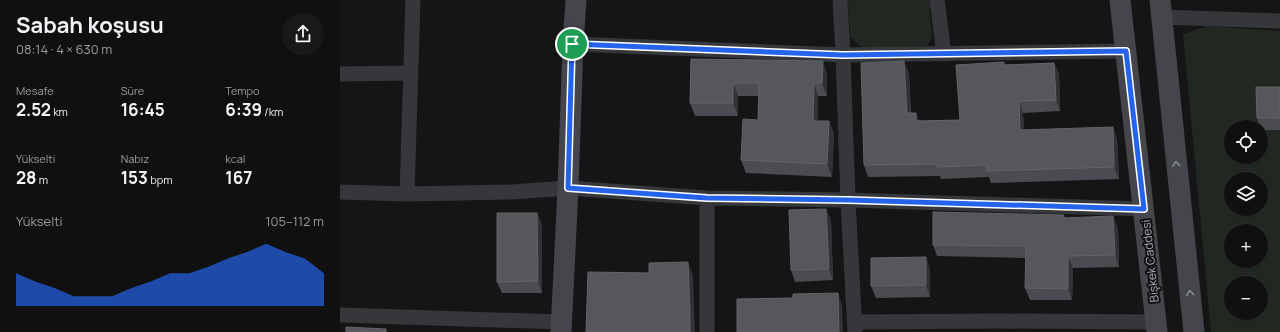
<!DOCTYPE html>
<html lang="tr">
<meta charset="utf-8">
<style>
body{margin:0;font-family:Manrope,sans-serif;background:#191919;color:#f1f3f6;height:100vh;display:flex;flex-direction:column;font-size:15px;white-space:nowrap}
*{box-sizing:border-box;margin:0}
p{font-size:13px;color:#9c9d9f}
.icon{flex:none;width:22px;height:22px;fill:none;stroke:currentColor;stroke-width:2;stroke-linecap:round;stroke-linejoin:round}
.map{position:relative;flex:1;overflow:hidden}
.panel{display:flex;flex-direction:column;background:#101010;width:340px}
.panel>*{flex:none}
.controls{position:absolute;left:884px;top:120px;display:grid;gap:8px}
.controls a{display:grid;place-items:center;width:44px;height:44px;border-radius:50%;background:#101010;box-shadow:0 1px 3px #0004,0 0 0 1px #303030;font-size:20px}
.pin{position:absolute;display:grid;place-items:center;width:34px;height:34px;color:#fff;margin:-17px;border:2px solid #fff;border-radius:50%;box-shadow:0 1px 4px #0007}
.round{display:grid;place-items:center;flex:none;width:42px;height:42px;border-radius:21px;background:#191919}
.head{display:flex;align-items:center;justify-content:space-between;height:68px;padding:0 16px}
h1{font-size:22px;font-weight:700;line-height:30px}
.metrics{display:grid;grid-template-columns:repeat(3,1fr);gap:6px;height:68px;padding:4px 16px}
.metrics div{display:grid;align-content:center}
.metrics b{font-size:17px;font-weight:700}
.metrics small{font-size:11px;font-weight:400}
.metrics p{font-size:11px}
.chart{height:112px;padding:8px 16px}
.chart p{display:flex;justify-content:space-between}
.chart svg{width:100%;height:72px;margin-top:4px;fill:#2563eb;opacity:.7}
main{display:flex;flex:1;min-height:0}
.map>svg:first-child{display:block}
.green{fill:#212822;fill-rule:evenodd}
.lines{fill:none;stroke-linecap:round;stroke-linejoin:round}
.street{stroke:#36373b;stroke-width:15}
.secondary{stroke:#44464b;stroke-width:21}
.wall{fill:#4b4c51}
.shaded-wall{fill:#313235}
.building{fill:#55575b;stroke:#626469}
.oneway{stroke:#858990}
.route-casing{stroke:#fff;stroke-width:8}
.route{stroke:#2563eb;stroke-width:5}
.labels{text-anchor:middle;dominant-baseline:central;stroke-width:4;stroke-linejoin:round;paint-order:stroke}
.street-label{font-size:12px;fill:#a8adb5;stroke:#101011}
</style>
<main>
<section class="panel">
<div class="head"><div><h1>Sabah koşusu</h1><p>08:14 · 4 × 630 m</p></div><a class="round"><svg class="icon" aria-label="share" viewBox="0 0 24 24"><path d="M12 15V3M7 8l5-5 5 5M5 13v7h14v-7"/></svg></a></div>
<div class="metrics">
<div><p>Mesafe</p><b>2.52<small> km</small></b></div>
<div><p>Süre</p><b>16:45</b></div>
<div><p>Tempo</p><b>6:39<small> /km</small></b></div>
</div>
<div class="metrics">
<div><p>Yükselti</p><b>28<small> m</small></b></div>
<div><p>Nabız</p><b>153<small> bpm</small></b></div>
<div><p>kcal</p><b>167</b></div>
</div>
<div class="chart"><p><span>Yükselti</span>105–112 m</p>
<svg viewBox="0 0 160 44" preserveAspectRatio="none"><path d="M0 44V24L10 29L20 33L30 38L40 38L50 38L60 33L70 29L80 24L90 24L100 20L110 15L120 11L130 6L140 11L150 15L160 24V44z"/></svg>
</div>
</section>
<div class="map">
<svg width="940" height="332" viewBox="0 0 940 332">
<rect width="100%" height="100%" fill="#151516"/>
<!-- green -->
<path class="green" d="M508 0H589L592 38 587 46 524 49 510 37Z
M867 26 940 31V332H871L843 34ZM891 127H921V157H891ZM891 179H921V209H891ZM891 231H921V261H891ZM891 283H921V313H891Z"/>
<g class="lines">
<!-- street -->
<path class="street" d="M500 0 503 55 508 200 515 332
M597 0 604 54
M821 17 940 21
M233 44 503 55 786 51
M0 74 71 73
M0 192 67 194 172 192 228 188 367 198 508 200 804 209
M67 194 73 0
M367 198V332
M0 315 221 322
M515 322 658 321 816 322"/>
<!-- secondary -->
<path class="secondary" d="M780 0 817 332
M820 0 854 332
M221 332 228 188 233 44 236 0"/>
</g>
<!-- wall -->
<path class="wall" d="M351 59 487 74V96H478V121H489L494 134 492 177 406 173 401 160 418 120 419 96H398V116H355L350 103Z
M714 63 719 74 720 111 683 113 684 130 777 139 779 179 651 183 649 177 601 179 600 176 528 177 524 165 569 73 571 113 579 121 620 120 665 65Z
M940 87V130H921V127H920L917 118Z
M197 213 202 225V293H162L157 282Z
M724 215 725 218 778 228 779 267 733 268 732 300H690L685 288 686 258 597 256 593 245Z
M491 220 493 280 455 282 451 270Z
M590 269V297L536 298 531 286Z"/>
<!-- shaded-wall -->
<path class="shaded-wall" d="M483 61 487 74V96L482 83Z
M564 61 569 73 571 125 567 113Z
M714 63 719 74 720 111 716 100Z
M393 83 398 96V116L393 103Z
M474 83 478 96V134L473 121Z
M679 101 683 113 685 142 680 130Z
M576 113 581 125 576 121Z
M489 121 494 134 492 177 487 164Z
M773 127 777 139 779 179 774 167Z
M486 209 491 220 493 280 489 269Z
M197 213 202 225V293L198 281Z
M773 216 778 228 779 267 775 255Z
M728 256 733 268 732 300 728 289Z
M586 257 590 269V297L586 285Z
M348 262 353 275 355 332H350Z
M498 293 502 305 503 332H499Z"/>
<!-- building -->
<path class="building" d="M351 59 483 61 482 83H474L473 121H489L487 164 401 160 403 119 418 120 419 83H393V103H350Z
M564 61 567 113H576V121L620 120 616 65 664 62V65L714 63 716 100 679 101 680 130 773 127 774 167 647 171V165L597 167V164L524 165 521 63Z
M916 87H940V118H917Z
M486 209 489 269 451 270 449 210Z
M593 212 724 215 723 218 773 216 775 255 728 256V289L685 288 686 246 593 245Z
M157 213H197L198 281 157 282Z
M586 257V285L531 286V258Z
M348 262 350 316V332H246L248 272 309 273V263Z
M498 293 499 332H397V299L453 298V294Z
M6 327 46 329V332H6Z"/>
<!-- one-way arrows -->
<defs><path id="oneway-chevron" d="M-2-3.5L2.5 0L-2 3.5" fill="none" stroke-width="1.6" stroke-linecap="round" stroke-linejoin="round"/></defs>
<g class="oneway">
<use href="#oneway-chevron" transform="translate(836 164) rotate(-96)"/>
<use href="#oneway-chevron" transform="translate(850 293) rotate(-96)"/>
</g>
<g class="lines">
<!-- route casing -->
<g class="route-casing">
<path id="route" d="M232 44 503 55 786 51 804 209 508 200 367 198 228 188Z"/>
</g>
<!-- route -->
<use href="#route" class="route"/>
</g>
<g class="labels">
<!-- street labels -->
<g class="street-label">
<text transform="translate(810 261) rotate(-96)">Bişkek Caddesi</text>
</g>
</g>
</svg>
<div class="controls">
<a><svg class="icon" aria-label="locate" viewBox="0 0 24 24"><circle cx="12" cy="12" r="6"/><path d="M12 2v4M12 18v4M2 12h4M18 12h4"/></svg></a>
<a><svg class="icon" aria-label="layers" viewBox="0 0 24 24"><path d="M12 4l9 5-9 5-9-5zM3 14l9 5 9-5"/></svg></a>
<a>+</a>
<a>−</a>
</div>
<div class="pin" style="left:232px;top:44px;background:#1e9e55"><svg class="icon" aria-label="arrive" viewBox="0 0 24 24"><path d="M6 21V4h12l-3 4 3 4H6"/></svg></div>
</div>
</main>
